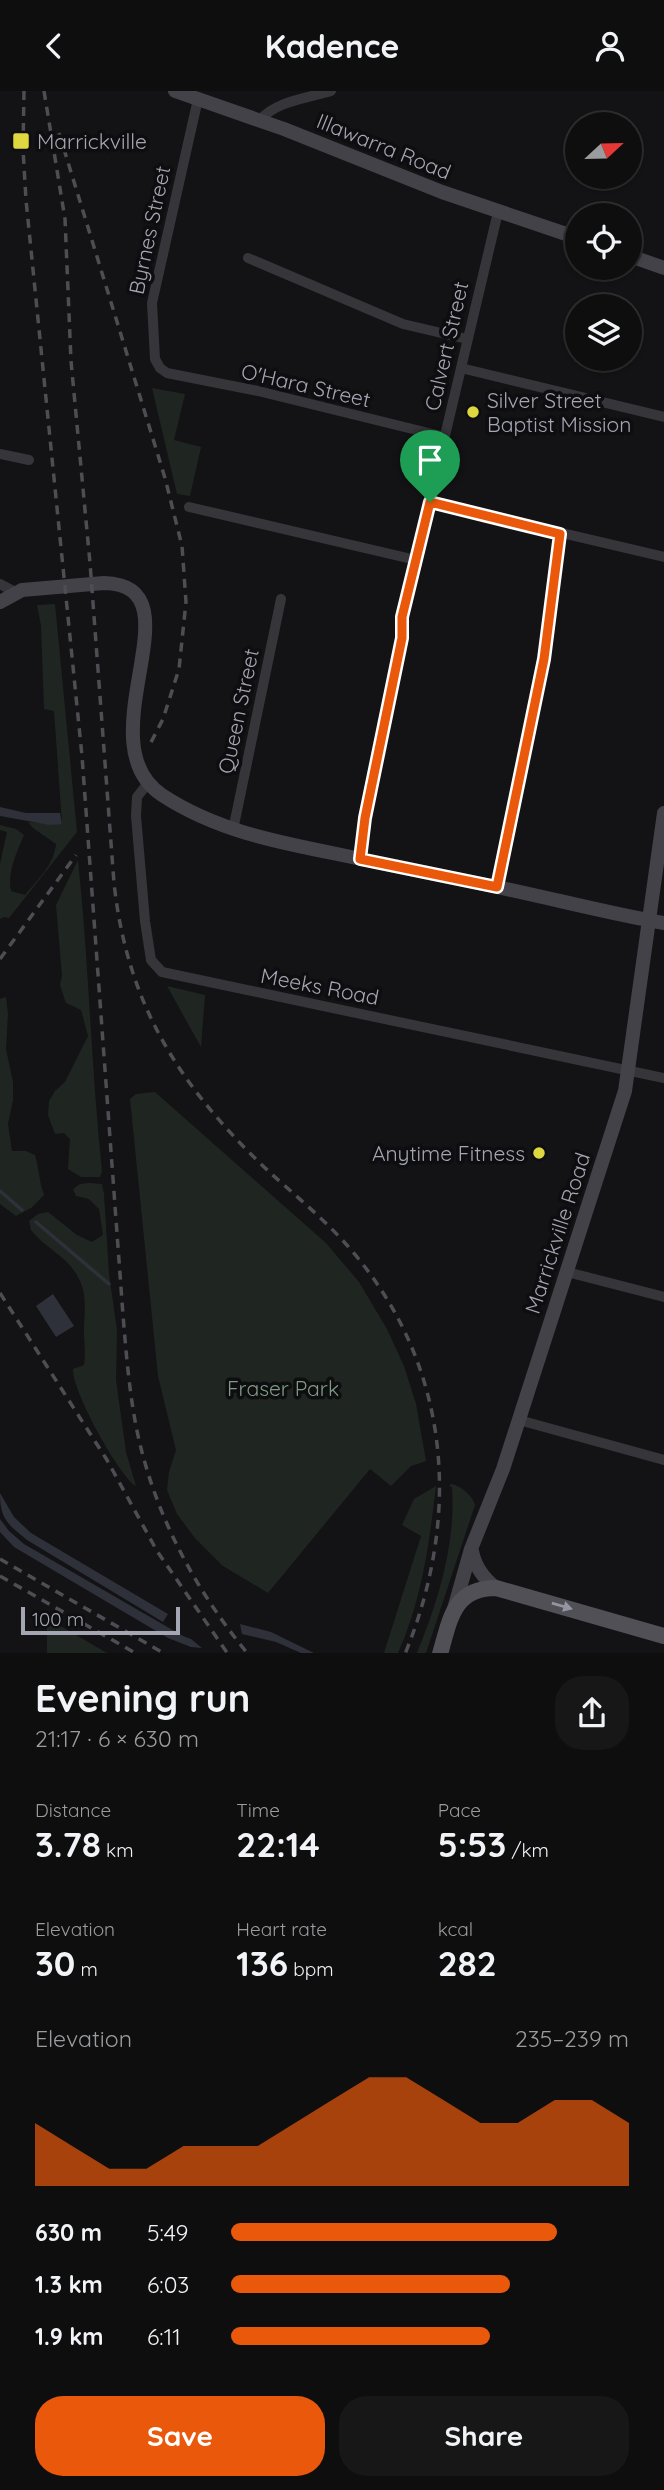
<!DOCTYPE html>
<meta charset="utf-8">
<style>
body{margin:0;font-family:Quicksand,sans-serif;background:#171718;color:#f1f3f6;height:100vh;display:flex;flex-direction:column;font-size:26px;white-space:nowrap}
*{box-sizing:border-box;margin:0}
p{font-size:23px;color:#9b9c9e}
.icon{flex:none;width:38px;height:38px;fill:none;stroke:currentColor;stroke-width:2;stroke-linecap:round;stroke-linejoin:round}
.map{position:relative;height:1562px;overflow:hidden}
.side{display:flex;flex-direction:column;background:#0e0e0f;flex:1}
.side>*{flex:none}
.needle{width:46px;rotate:68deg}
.fabs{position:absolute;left:565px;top:21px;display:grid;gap:14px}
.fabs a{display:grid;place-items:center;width:77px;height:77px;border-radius:50%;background:#0e0e0f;box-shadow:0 2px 5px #0004,0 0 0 2px #2e2e2f;font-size:35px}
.scale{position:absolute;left:21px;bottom:18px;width:159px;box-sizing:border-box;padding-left:7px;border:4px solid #a5a6b3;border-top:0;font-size:19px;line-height:24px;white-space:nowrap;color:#a5a6b3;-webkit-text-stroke:5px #0e0d0f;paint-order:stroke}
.pin{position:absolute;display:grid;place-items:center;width:60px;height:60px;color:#fff;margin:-72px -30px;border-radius:50% 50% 50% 0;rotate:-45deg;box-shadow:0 0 7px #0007}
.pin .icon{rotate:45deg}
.round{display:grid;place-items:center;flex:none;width:74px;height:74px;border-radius:28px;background:#171718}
.head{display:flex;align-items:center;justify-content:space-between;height:119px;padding:0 35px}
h1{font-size:38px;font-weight:700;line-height:52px}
.figures{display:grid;grid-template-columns:repeat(3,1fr);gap:10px;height:119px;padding:7px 35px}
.figures div{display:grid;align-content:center}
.figures b{font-size:35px;font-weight:700}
.figures small{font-size:19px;font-weight:400}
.figures p{font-size:19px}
.chart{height:196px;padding:14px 35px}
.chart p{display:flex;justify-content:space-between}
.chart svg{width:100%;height:126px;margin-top:7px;fill:#ea580c;opacity:.7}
.cta{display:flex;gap:14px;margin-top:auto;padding:14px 35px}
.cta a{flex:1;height:80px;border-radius:28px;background:#ea580c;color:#fff;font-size:28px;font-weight:700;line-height:80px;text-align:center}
.cta a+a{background:#171718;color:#f1f3f6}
ul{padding:0 35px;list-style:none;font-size:23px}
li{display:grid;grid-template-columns:112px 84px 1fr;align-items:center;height:52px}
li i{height:18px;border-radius:9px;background:#ea580c}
header{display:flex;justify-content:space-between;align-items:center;height:91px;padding:0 35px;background:#0e0e0f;font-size:32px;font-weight:700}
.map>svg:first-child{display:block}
.green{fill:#1f2622}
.water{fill:#2e313a}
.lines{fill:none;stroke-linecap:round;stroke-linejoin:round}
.stream{stroke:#2e313a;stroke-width:3.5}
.street{stroke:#36363a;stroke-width:10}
.secondary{stroke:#424248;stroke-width:14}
.primary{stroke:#515057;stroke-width:16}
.rail{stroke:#4d4d53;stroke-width:3.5;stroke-dasharray:9 7;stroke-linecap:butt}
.oneway{fill:#9495a1}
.route-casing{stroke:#fff;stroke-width:14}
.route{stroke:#ea580c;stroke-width:9}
.poi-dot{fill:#dfd73f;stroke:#0e0d0f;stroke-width:2.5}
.labels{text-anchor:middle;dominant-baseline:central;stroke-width:7;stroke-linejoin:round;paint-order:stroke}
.poi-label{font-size:21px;fill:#a5a6b3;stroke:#0e0d0f;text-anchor:start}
.street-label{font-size:21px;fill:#a5a6b3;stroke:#0e0d0f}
.park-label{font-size:21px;fill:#7e9c88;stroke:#0e0d0f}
</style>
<header><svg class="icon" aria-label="back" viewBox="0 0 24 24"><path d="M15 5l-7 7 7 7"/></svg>Kadence<svg class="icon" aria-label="person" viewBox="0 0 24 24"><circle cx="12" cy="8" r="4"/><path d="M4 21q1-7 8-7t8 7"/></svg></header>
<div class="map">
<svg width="664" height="1563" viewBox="0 0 664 1563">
<rect width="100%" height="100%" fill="#131214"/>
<!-- green -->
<path class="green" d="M152 297 185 303 174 349 201 356 190 405 177 403Z
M55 513 77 741 9 827 4 826 0 828V773L7 741 0 739V734L16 738 24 744C17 761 7 781 11 800L25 804C38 788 54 774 56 753L33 737 28 731 62 733 54 620 44 618 41 535 37 514Z
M78 769C89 873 91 976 102 1080L100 1086H81L68 1078 70 1048 64 1042 55 1043 48 1024 49 1010 55 1000 65 991 88 945 81 919 66 912 60 894 62 885 56 814Z
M167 895 205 904 201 956Z
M6 906 8 923 6 958 13 991V1009L8 1033 12 1060H26L35 1064C39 1077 39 1090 44 1104L31 1117 16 1125 0 1113V908Z
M155 1001 326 1152 359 1191 387 1238 404 1275 416 1313 426 1370 411 1375 391 1395 370 1378 268 1502 223 1475 195 1447 177 1423 167 1399 169 1381 176 1359 158 1285 130 1008 136 1003Z
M90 1092 102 1093 104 1103 109 1183 117 1239 116 1289 126 1361 136 1395C119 1385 72 1300 73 1278L84 1274C86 1262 84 1252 84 1241 84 1219 89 1202 75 1181 64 1164 43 1155 31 1139L29 1130 38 1123 48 1121 77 1144 92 1151 103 1144 99 1118 89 1108 76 1105 73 1098 80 1093Z
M451 1393C460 1394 473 1405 475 1414L426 1562H417C438 1510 456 1453 452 1396L449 1395Z
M436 1395C429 1454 422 1508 398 1562H384L421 1445 402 1434 414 1408Z
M47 1527 107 1562H47Z"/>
<!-- water -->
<path class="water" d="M0 716 26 722H60L62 733 50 734 0 725Z
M53 1203 74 1235 56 1246 36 1215Z
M0 1402 14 1426 31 1442 168 1523 163 1531 27 1449C8 1433 0 1429 0 1402Z
M0 1428 9 1440 24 1453 183 1545 191 1548 202 1557 191 1556 168 1547 14 1456 0 1441Z
M240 1533 271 1541 314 1562H301L276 1551 242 1543Z"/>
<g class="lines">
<!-- stream -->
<path class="stream" d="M0 1100 22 1119
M36 1131 109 1193"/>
<!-- street -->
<path class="street" d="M198 8 152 212 155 268 160 277 167 282 258 300 445 346
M260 29C276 10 308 7 331 0
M248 167 403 233 467 248
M461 277 664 326
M0 363 29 369
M430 411 664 466
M189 416 416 469
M0 493 15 501
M148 692 137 706 136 725 145 830 151 869 162 881 664 987
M233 739 281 508
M360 768 365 727 402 547V526L498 121
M497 796 544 568 560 443
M567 1181 664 1206
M519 1329 664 1369"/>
<!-- secondary -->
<path class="secondary" d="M175 0 284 38 442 101 578 147
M630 165 664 177
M0 511 22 499 104 492C203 494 82 651 162 704 215 739 276 751 337 763 382 772 427 782 472 791 536 803 600 821 664 832
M472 1460C475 1476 483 1487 496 1497
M454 1518 471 1458 503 1378 625 1000 664 722"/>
<!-- primary -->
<path class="primary" d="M440 1563C450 1529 453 1497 496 1497L664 1545"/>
<!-- rail -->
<path class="rail" d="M24 0 23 58 26 109 82 665 123 1224C126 1261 129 1298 136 1335 153 1420 193 1496 248 1563
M44 0 65 128 71 270 90 472 114 792C127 912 178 993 264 1076 293 1103 326 1129 352 1160 451 1276 462 1424 405 1563
M59 42 165 387 182 455 186 511 179 578 163 628 148 657
M0 868 76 764
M0 1202 107 1369 157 1460 228 1563
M0 1468 165 1563
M0 1485 137 1563"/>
</g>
<!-- one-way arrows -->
<defs><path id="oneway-solid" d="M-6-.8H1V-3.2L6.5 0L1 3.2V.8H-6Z" transform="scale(1.75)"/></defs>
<use class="oneway" href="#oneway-solid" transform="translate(562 1515) rotate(16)"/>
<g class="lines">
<!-- route casing -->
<g class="route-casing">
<path id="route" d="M430 411 560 443 544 568 497 796 360 768 365 727 402 547V526Z"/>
</g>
<!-- route -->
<use href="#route" class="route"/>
</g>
<!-- markers -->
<g class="poi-dot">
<rect x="12" y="41" width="18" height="18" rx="3.5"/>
<circle cx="473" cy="321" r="7"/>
<circle cx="539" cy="1062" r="7"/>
</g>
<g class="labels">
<!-- poi labels -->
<g class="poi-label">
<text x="37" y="50">Marrickville</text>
<text x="487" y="309">Silver Street<tspan x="487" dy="24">Baptist Mission</tspan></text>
<text x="525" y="1062" text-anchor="end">Anytime Fitness</text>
</g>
<!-- street labels -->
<g class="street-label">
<text transform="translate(384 55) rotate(22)">Illawarra Road</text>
<text transform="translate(149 139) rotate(-78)">Byrnes Street</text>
<text transform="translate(446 255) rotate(-77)">Calvert Street</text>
<text transform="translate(306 294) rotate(13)">O'Hara Street</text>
<text transform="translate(238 620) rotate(-78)">Queen Street</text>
<text transform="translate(320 895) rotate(11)">Meeks Road</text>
<text transform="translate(557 1142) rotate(-72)">Marrickville Road</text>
</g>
<!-- park labels -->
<g class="park-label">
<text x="283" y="1297">Fraser Park</text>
</g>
</g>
</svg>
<div class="fabs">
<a><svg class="needle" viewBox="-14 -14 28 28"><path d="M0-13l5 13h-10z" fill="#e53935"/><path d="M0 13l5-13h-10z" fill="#9b9c9e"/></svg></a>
<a><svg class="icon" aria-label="locate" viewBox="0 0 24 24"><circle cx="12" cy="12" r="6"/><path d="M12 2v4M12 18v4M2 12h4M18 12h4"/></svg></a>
<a><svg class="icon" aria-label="layers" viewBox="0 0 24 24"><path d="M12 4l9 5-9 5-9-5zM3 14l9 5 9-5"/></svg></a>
</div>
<div class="scale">100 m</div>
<div class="pin" style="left:430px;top:411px;background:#1e9e55"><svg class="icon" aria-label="arrive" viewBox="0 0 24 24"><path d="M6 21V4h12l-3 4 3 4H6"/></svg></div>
</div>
<section class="side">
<div class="head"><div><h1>Evening run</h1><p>21:17 · 6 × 630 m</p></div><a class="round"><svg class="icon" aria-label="share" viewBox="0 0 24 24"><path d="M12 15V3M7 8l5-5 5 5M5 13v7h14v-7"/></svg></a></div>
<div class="figures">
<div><p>Distance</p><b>3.78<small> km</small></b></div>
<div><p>Time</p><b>22:14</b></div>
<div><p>Pace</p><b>5:53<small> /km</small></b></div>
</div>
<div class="figures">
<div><p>Elevation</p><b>30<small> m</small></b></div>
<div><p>Heart rate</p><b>136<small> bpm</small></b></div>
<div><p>kcal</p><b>282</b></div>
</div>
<div class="chart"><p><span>Elevation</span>235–239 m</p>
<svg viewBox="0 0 160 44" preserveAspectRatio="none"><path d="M0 44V22L10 30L20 38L30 38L40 30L50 30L60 30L70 22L80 14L90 6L100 6L110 14L120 22L130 22L140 14L150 14L160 22V44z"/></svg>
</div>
<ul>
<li><b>630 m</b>5:49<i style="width:82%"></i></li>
<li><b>1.3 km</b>6:03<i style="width:70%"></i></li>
<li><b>1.9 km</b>6:11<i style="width:65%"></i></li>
</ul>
<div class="cta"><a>Save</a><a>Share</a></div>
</section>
